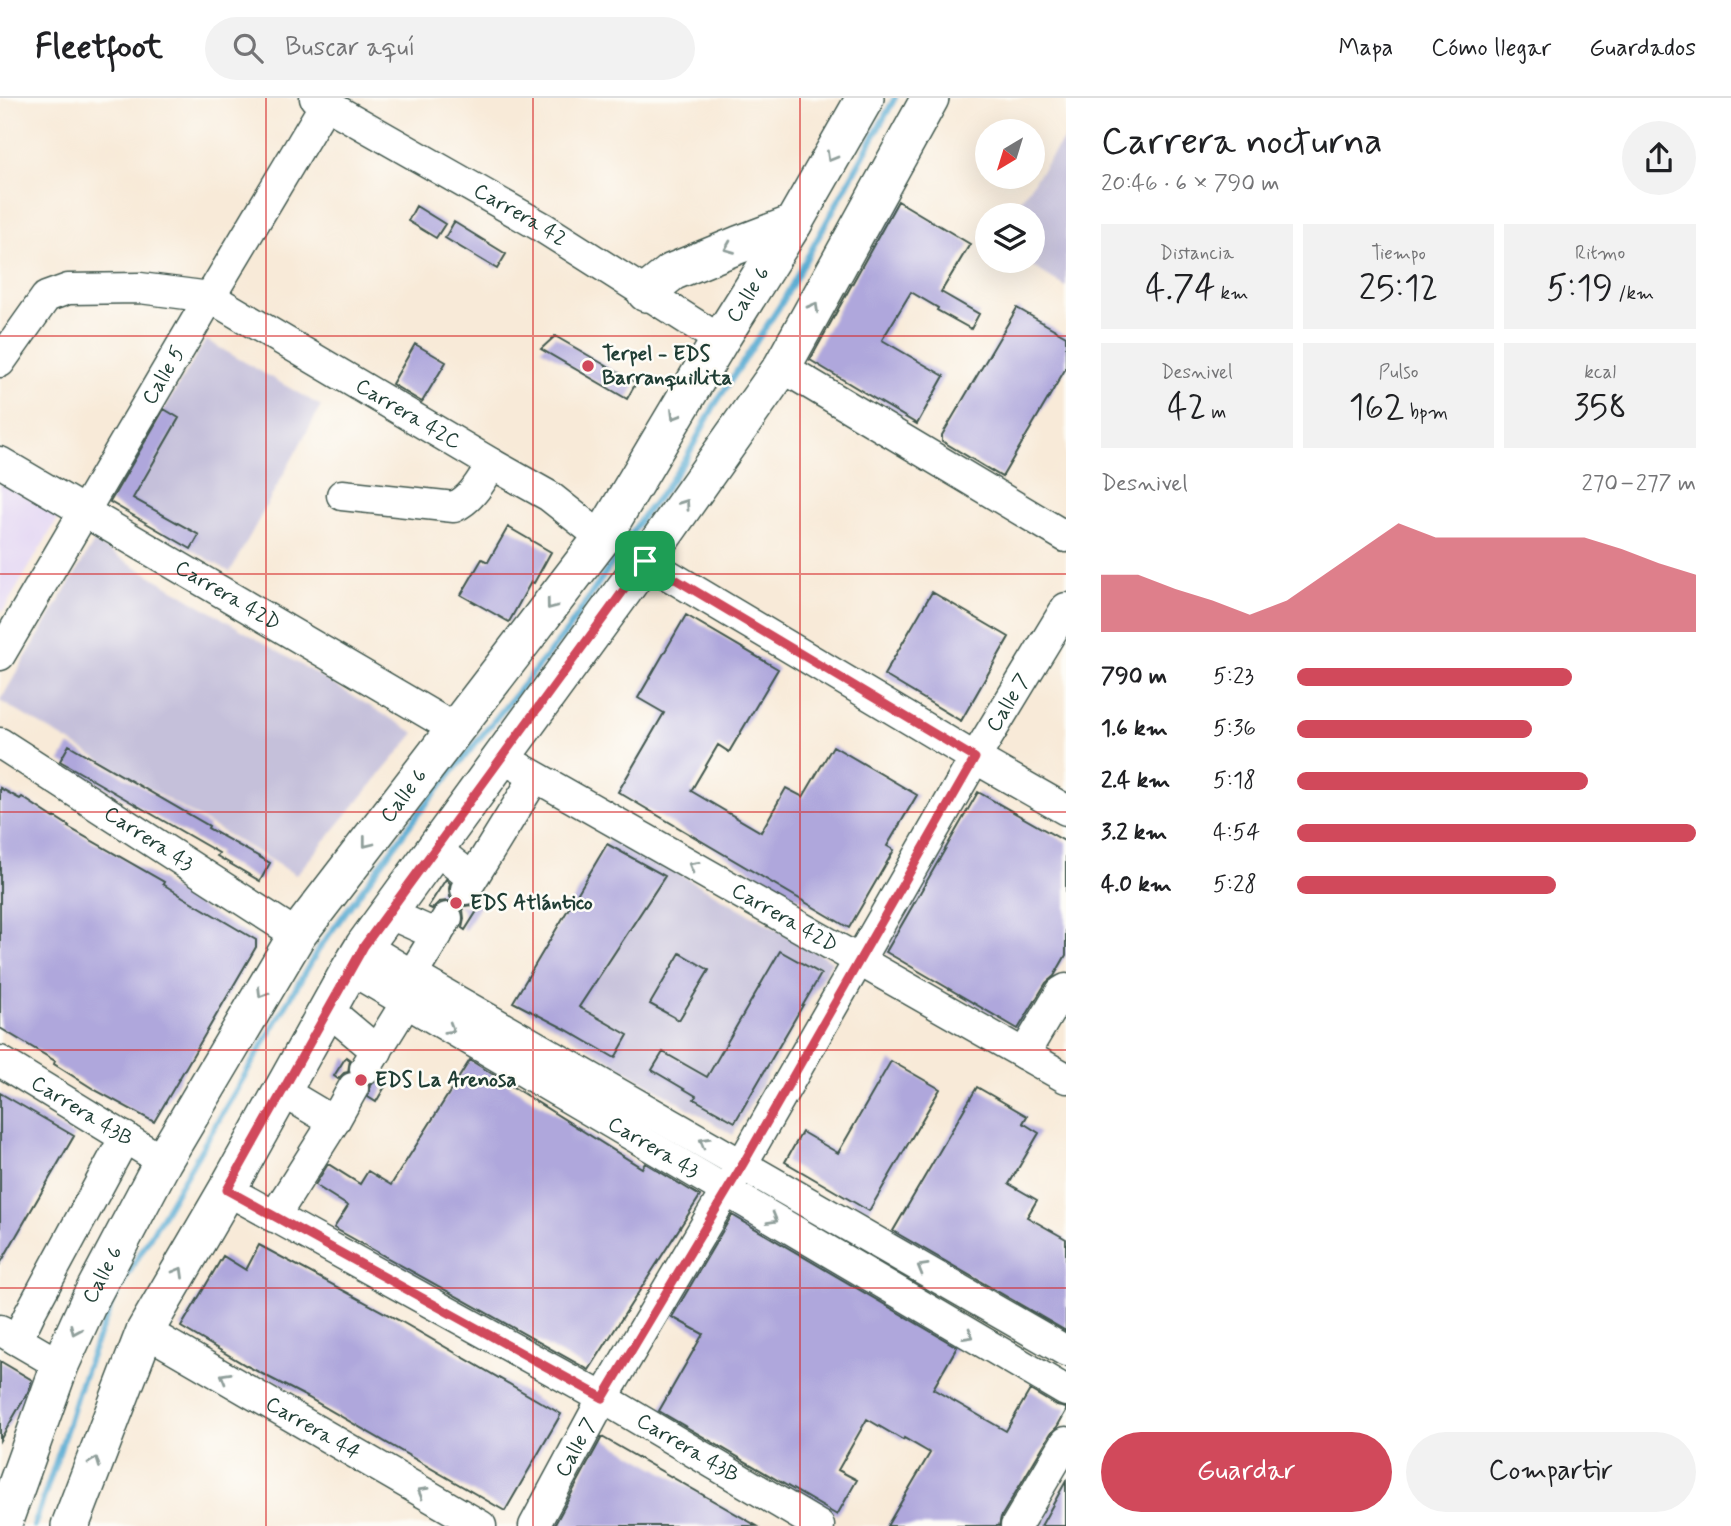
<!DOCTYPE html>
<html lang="es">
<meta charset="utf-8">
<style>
body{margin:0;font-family:Mynerve,sans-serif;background:#f2f2f2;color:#202124;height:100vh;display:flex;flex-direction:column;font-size:26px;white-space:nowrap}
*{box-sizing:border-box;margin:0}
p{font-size:23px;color:#757577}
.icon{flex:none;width:38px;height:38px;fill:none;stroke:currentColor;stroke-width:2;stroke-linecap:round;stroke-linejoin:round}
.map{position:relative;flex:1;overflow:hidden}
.side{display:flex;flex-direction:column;background:#fff;width:665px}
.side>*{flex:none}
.needle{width:46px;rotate:218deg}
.tools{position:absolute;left:975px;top:21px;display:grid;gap:14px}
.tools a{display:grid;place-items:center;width:70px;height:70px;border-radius:50%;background:#fff;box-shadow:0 7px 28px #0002;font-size:35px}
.pin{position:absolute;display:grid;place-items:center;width:60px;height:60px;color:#fff;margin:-30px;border-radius:14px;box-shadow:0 4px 10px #0006}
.round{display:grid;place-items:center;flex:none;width:74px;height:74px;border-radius:37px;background:#f2f2f2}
.headline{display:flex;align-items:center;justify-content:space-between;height:119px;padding:0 35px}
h1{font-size:38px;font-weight:600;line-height:52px}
.stats{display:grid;grid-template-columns:repeat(3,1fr);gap:10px;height:119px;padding:7px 35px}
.stats div{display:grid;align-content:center;border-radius:0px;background:#f2f2f2;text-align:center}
.stats b{font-size:35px;font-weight:600}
.stats small{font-size:19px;font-weight:400}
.stats p{font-size:19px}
.chart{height:196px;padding:14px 35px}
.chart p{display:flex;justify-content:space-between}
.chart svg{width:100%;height:126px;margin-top:7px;fill:#d1495b;opacity:.7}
.primary-button{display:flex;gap:14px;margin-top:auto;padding:14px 35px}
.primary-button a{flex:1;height:80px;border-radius:42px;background:#d1495b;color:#fff;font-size:28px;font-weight:600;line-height:80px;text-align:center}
.primary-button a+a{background:#f2f2f2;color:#202124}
ul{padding:0 35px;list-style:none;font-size:23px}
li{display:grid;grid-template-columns:112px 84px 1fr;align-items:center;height:52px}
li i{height:18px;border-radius:9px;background:#d1495b}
header{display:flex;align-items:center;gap:42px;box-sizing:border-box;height:98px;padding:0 35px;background:#fff;border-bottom:2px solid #e0e0e0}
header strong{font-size:33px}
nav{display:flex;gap:38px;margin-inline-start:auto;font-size:24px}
.search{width:490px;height:63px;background:#f2f2f2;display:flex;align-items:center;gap:18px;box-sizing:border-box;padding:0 24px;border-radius:38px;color:#757577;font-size:26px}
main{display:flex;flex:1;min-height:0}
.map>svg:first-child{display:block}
.built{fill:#e2d4f3}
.industrial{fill:#c5c0da}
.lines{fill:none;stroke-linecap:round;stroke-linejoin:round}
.stream{stroke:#56aad2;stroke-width:6}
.building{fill:#afa7dc}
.minor-casing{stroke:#40574d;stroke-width:33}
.major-casing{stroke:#40574d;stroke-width:40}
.minor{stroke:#fff;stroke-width:30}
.major{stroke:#fff;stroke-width:37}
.oneway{stroke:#8f9e9a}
.route-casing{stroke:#fff;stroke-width:14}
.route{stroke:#d1495b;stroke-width:9}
.grid{fill:none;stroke:#d62828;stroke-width:2;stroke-opacity:0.55}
.poi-dot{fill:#d1495b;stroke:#fdfcf7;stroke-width:2.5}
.labels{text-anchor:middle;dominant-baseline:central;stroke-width:5;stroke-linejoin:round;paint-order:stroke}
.street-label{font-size:21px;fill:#1f3d34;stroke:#fdfcf7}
.poi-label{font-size:21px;font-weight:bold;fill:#1f3d34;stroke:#fdfcf7;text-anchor:start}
</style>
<header>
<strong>Fleetfoot</strong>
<div class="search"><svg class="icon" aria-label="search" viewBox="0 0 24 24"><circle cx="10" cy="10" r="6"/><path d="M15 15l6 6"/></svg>Buscar aquí</div>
<nav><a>Mapa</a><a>Cómo llegar</a><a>Guardados</a></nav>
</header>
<main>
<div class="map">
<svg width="1066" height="1428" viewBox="0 0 1066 1428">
<rect width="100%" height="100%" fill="#fdfcf7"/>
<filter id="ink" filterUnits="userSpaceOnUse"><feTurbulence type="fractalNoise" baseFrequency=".0143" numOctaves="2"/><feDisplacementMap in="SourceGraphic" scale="14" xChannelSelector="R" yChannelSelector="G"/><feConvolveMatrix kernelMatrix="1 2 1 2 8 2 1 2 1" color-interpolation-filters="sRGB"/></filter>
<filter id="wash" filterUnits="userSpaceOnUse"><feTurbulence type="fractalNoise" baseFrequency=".00686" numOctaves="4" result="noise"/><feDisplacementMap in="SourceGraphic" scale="28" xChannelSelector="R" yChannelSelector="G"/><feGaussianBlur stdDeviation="1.57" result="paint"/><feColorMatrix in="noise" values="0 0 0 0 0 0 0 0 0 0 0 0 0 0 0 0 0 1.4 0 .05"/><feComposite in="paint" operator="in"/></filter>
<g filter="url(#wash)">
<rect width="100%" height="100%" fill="#f8ead8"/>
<!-- built -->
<path class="built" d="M0 383 59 419 3 513 0 511Z"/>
<!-- industrial -->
<path class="industrial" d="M1066 38V189L1024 163H1032V117H1010Z
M206 242 321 308 230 474 109 403Z
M94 444 415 635 296 777 0 603Z
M611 737 832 863 733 1037 513 904Z"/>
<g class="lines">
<!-- stream -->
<path class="stream" d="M34 1428 61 1349 78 1293 96 1244 117 1195 320 849 418 716 567 533 643 418 665 391 687 359 714 308 783 203 895 0"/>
</g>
<g id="blocks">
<!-- building -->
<path class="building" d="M898 103 970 146 941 194 979 216 971 231 937 212 938 210 911 194 882 242 944 278 917 326 810 262Z
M416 108 445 126 436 140 408 123Z
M454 124 506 156 497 171 445 140Z
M1017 210 1066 238V270L1002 379 942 343V337Z
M555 238 636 285 627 301 541 251Z
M415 246 446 264 422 304 392 286Z
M164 311 179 320 133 400 199 437 191 451 110 404Z
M508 429 551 454 534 485 531 484 509 524 461 497 482 461 488 464Z
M932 494 1009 539 961 623 884 577Z
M686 517 778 571 729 654 718 647 691 693 761 734 786 690 803 699 833 648 917 697 887 748 894 752 849 830 618 694 664 615 638 600Z
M69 647 209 728 208 730 270 765 260 783 217 758 219 755 60 663Z
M0 690 20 701 22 699 54 720 55 719 69 728 68 729 164 784 163 786 183 799 256 842V849L154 1024 95 992 54 966 55 963 0 930Z
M978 694 1066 744V857L1054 878 1046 885 1018 931 886 854Z
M607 746 665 778 579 909 628 937 615 960 565 931 513 904Z
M446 781 450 785 449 791 450 799 456 805 448 803 439 804 432 811 428 809Z
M481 800 484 802 465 832 462 830 464 821 463 812 457 806 465 808 474 807Z
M780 853 821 876 735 1024 694 1001 696 998 652 972 663 954 707 979Z
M680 855 709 872 679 922 650 906Z
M346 959 350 962 348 974 344 975 338 981 334 978Z
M470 962 642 1070 645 1065 700 1098 589 1272 334 1130 348 1108 315 1087 328 1066 360 1086 368 1073 391 1087Z
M891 963 940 991 869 1113 785 1064 802 1034 838 1055Z
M380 981 387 985 376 1004 368 999 370 987Z
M977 989 1027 1018 1023 1025 1039 1035 1009 1086 1037 1102 1027 1119 1066 1141V1233L893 1133Z
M0 995 74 1038 0 1166Z
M732 1117 957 1249 933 1291 1006 1333 1030 1292 1057 1308 1066 1310V1313L1057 1329 1051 1335 1001 1419 999 1428H887L930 1355 904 1340 903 1342 867 1321 838 1372 857 1382 837 1417 659 1313 703 1236 672 1219Z
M259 1147 402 1224 561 1316 505 1413 307 1299 247 1268 181 1229 223 1158 246 1172Z
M0 1263 32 1282 28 1294 0 1342Z
M602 1339 757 1428H554Z
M1066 1383V1428H1041Z"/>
</g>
</g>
<g filter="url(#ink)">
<use href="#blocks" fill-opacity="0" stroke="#40574d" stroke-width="2"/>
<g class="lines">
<!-- minor casing -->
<g class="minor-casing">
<g id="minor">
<path id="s1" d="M315 0 542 129 720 242"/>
<path id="s2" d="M0 264 46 199 68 191 140 190 210 199 492 366 549 398 602 440"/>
<path d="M782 269 1066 439"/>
<path id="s3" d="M0 364 455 631"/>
<path d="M342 397 454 409C472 401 481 383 492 366"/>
<path d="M645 463 975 660 1066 712"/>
<path id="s4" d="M0 557 210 199 329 0"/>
<path id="s5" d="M0 645 297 837"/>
<path id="s6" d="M501 659 1066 980"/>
<path d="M436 751 472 780"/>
<path d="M466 791 535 679"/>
<path d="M388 815 437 837"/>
<path d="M364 848 412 877 1066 1253"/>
<path id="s7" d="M350 871 1066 1293"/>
<path d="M412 877 447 820"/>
<path d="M327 911 377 953"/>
<path d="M1024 956 1061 894 1066 891"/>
<path id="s8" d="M0 963 163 1063"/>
<path d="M365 971 406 905"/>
<path d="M282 993 334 1024 353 990"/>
<path id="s9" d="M227 1092 603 1300 819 1428"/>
<path d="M274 1119 334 1024"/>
<path d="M0 1232 60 1267"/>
<path id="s10" d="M145 1233 481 1428"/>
<path d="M17 1242 30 1215 125 1039"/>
<path id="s11" d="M534 1428 603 1300 742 1066 975 660 1066 510"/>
<path d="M1016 1428 1066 1344"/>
</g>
</g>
<!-- major casing -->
<g class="major-casing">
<g id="major">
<path d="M646 195 672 174 738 147 793 126"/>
<path id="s12" d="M2 1428 60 1267 90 1201 163 1063 297 837 602 440 720 242 793 126 865 0"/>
<path d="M70 1428 145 1233 227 1092 350 871 364 848 645 463 782 269 930 0"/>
</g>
</g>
<!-- minor -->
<use href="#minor" class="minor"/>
<!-- major -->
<use href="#major" class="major"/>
</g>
<!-- one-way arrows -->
<defs><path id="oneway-chevron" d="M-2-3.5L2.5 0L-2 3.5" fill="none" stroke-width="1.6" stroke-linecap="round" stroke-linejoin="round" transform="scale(1.75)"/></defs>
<g class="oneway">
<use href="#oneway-chevron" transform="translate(831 59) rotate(120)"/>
<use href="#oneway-chevron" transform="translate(729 150) rotate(158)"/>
<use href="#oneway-chevron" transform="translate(814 209) rotate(-61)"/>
<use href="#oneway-chevron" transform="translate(675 317) rotate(121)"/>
<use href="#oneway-chevron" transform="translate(685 406) rotate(-55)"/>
<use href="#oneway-chevron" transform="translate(551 507) rotate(127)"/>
<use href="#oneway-chevron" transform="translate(367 745) rotate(128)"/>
<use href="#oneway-chevron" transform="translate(693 768) rotate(-150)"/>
<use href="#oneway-chevron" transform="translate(262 895) rotate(121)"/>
<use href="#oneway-chevron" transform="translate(450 931) rotate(31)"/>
<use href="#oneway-chevron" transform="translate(704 1044) rotate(-150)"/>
<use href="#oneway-chevron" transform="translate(773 1121) rotate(30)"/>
<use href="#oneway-chevron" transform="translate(922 1170) rotate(-150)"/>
<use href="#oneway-chevron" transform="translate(179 1174) rotate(-60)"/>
<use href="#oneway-chevron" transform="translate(75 1232) rotate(114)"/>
<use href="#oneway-chevron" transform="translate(969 1237) rotate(30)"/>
<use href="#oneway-chevron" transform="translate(225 1279) rotate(-150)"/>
<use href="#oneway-chevron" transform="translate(95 1364) rotate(-69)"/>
<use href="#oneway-chevron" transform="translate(422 1394) rotate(-150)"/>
</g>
</g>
<g class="lines" filter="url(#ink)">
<!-- route casing -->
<g class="route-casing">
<path id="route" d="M645 463 975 660 743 1066 603 1300 227 1092 364 848Z"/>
</g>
<!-- route -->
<use href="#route" class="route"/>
</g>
<!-- grid -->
<path class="grid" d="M266 0V1428M533 0V1428M800 0V1428M0 238H1066M0 476H1066M0 714H1066M0 952H1066M0 1190H1066"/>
<!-- markers -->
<g class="poi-dot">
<circle cx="588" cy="268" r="7"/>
<circle cx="456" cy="805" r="7"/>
<circle cx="361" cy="982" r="7"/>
</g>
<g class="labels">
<!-- street labels -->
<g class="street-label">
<text stroke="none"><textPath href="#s1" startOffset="236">Carrera 42</textPath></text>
<text stroke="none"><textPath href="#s12" startOffset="1447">Calle 6</textPath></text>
<text stroke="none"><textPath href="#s4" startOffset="324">Calle 5</textPath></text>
<text stroke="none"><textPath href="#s2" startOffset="476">Carrera 42C</textPath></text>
<text stroke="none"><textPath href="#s3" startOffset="264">Carrera 42D</textPath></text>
<text stroke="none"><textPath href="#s11" startOffset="950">Calle 7</textPath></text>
<text stroke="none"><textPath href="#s12" startOffset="838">Calle 6</textPath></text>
<text stroke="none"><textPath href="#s5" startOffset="177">Carrera 43</textPath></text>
<text stroke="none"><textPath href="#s6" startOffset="326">Carrera 42D</textPath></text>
<text stroke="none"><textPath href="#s8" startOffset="96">Carrera 43B</textPath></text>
<text stroke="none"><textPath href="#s7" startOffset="352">Carrera 43</textPath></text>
<text stroke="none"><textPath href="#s12" startOffset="271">Calle 6</textPath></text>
<text stroke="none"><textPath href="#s10" startOffset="194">Carrera 44</textPath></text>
<text stroke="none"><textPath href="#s11" startOffset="89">Calle 7</textPath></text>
<text stroke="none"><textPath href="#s9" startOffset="528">Carrera 43B</textPath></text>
</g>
<!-- poi labels -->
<g class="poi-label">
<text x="602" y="256">Terpel - EDS<tspan x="602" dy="24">Barranquillita</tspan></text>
<text x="470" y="805">EDS Atlántico</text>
<text x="375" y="982">EDS La Arenosa</text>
</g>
</g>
</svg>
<div class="tools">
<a><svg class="needle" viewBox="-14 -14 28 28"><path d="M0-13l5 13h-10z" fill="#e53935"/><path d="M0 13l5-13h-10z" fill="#757577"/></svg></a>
<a><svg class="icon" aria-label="layers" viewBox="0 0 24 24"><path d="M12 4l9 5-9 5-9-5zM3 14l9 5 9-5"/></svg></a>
</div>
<div class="pin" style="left:645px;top:463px;background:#1e9e55"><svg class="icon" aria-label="arrive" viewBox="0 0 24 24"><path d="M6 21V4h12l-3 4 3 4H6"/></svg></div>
</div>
<section class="side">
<div class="headline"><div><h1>Carrera nocturna</h1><p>20:46 · 6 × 790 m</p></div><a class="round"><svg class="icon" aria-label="share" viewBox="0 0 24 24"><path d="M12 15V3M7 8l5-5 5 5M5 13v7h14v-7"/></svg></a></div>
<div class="stats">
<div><p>Distancia</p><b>4.74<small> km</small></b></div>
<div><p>Tiempo</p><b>25:12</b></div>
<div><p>Ritmo</p><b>5:19<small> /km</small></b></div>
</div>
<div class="stats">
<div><p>Desnivel</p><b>42<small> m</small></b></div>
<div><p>Pulso</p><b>162<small> bpm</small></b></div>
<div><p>kcal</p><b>358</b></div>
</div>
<div class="chart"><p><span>Desnivel</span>270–277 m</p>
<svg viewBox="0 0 160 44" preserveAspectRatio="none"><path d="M0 44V24L10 24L20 29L30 33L40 38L50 33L60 24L70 15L80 6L90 11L100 11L110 11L120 11L130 11L140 15L150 20L160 24V44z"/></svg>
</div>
<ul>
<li><b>790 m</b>5:23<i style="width:69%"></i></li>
<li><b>1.6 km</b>5:36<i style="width:59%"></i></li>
<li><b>2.4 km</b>5:18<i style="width:73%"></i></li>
<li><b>3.2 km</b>4:54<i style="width:100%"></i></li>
<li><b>4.0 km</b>5:28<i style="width:65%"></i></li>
</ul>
<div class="primary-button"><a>Guardar</a><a>Compartir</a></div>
</section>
</main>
